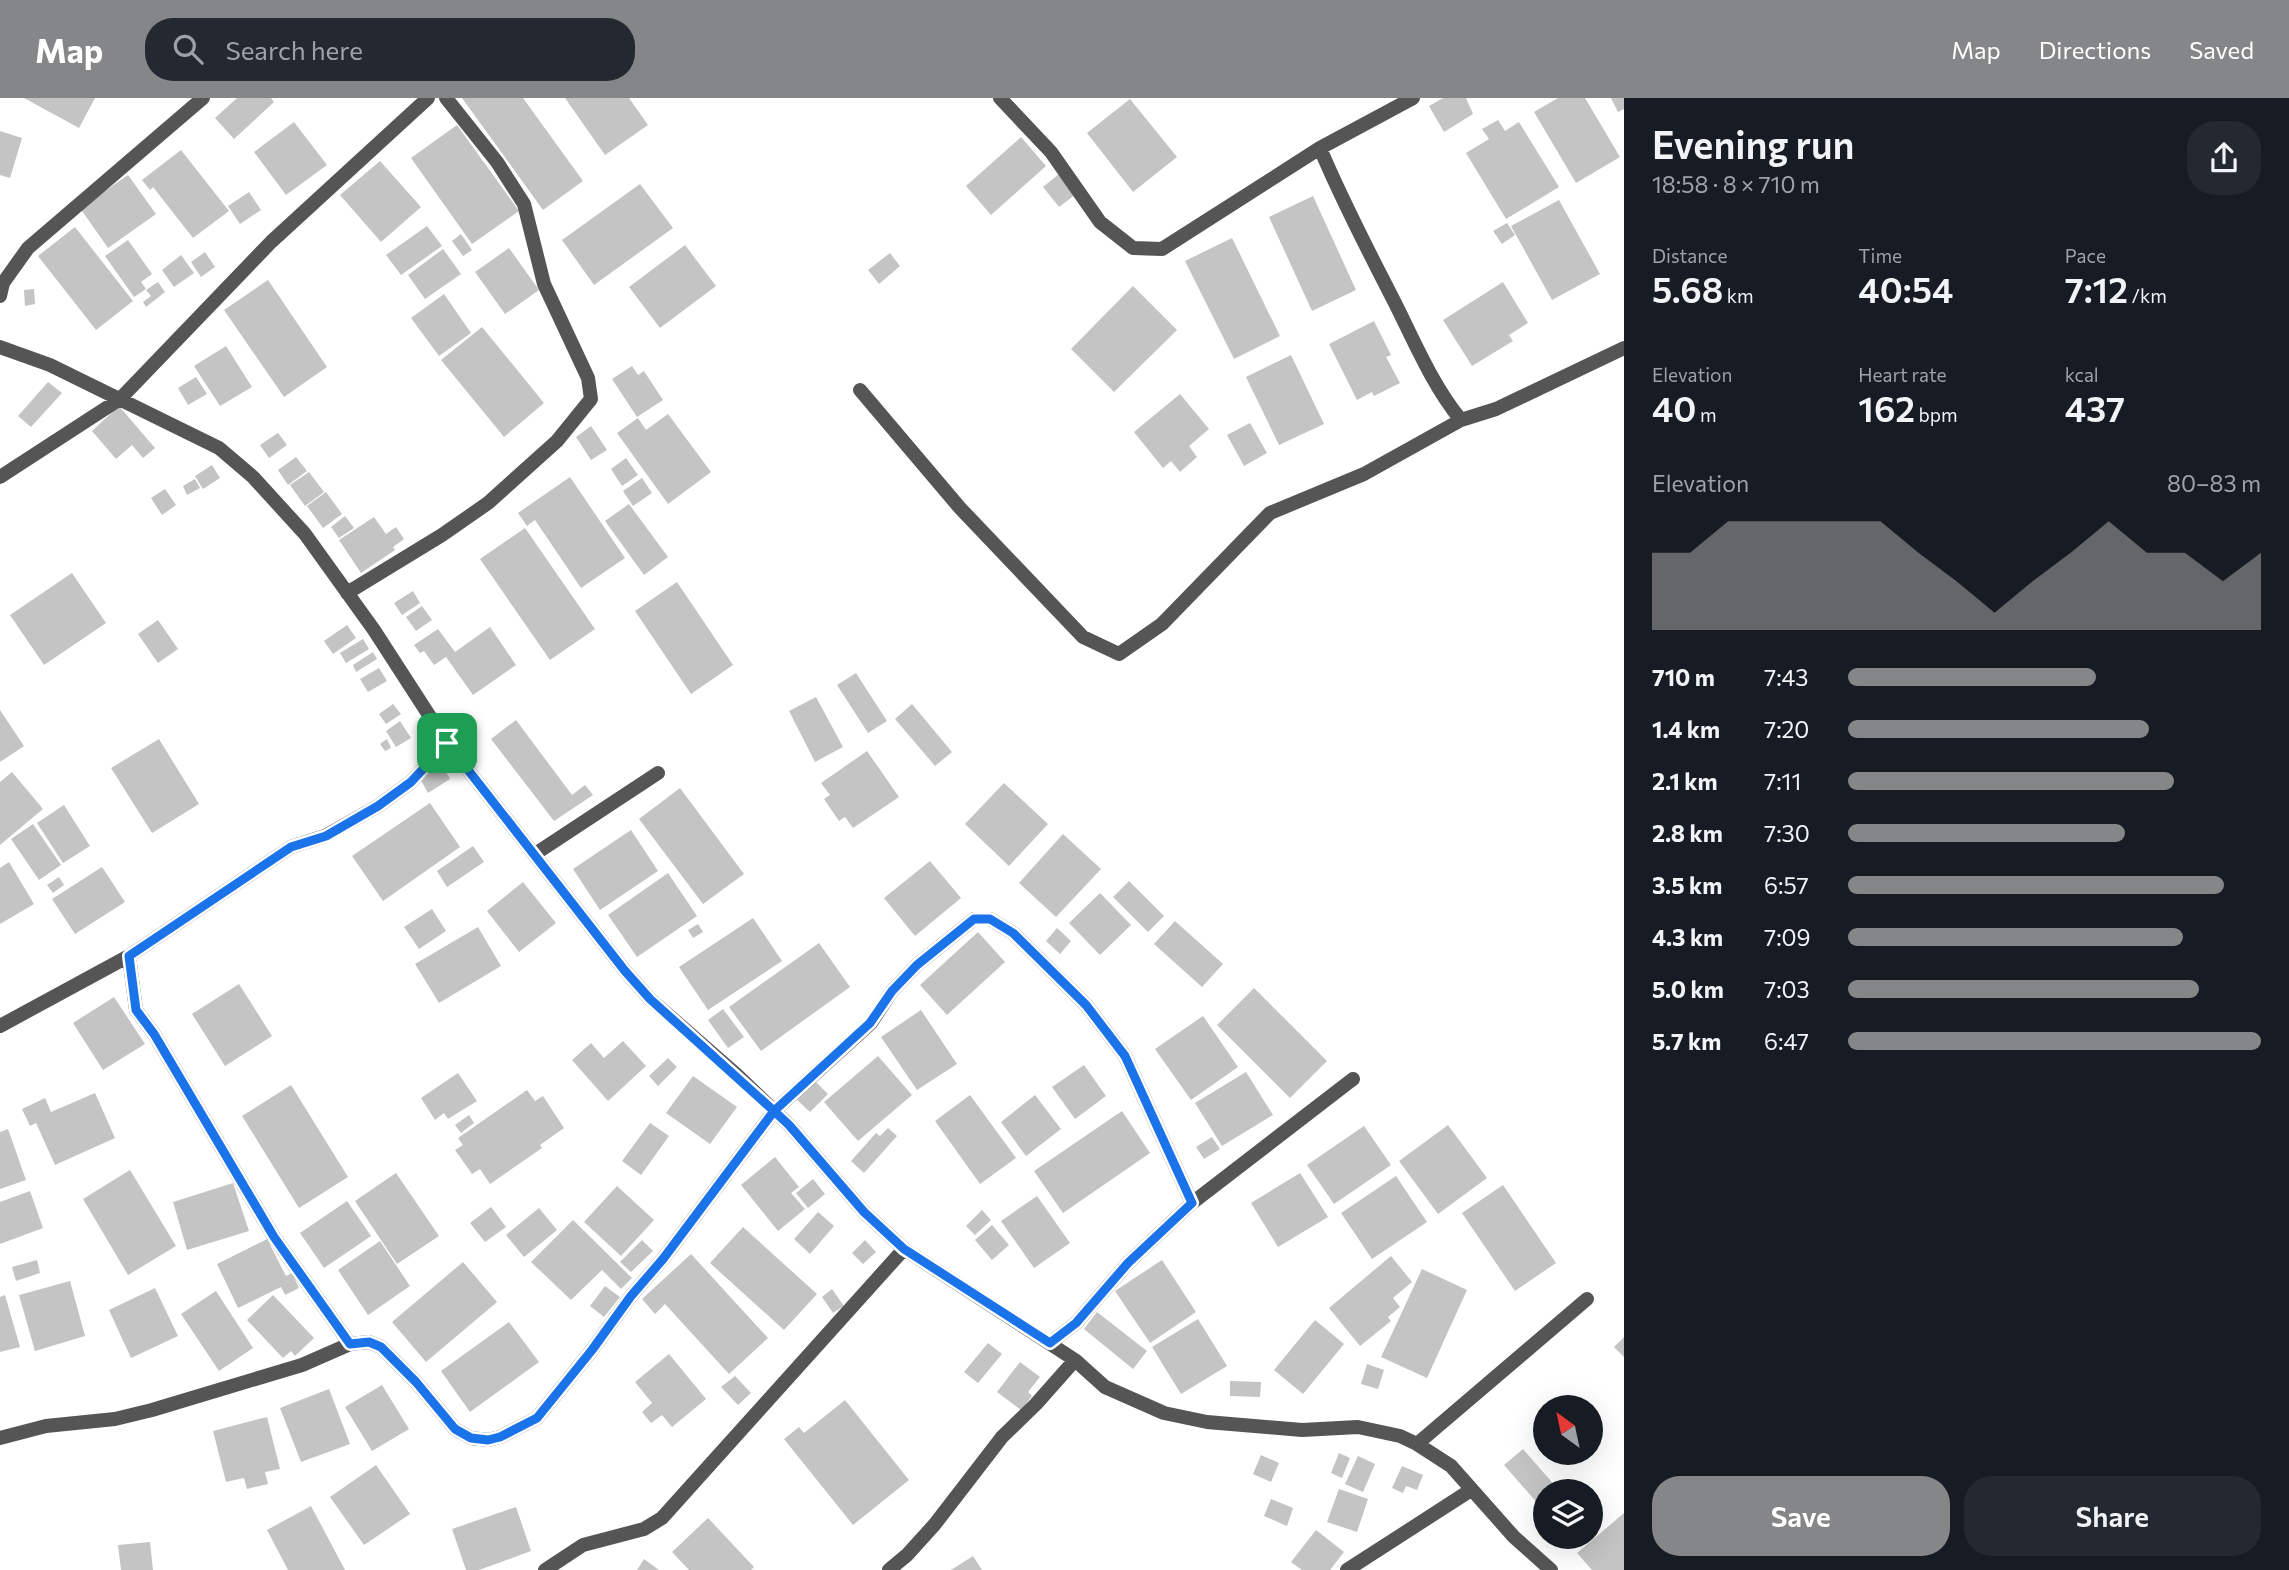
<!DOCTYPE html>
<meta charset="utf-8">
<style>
body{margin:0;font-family:Commissioner,sans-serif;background:#242831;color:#f1f3f6;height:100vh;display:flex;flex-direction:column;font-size:26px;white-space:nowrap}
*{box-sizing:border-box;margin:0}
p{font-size:23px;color:#9ea1a6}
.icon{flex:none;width:38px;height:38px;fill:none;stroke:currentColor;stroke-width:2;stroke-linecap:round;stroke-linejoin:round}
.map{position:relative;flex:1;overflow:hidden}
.details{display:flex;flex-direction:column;background:#171b24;width:665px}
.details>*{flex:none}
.needle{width:46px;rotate:327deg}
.fabs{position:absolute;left:1533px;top:1297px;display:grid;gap:14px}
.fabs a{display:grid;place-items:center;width:70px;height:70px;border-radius:50%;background:#171b24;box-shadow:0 7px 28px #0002;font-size:35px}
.pin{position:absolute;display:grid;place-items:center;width:60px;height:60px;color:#fff;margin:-30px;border-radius:14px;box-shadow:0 4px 10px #0006}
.round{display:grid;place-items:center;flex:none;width:74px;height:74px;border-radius:28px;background:#242831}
.summary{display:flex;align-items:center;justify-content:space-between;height:119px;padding:0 28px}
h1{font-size:38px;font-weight:600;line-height:52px}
.stats{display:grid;grid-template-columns:repeat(3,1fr);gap:10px;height:119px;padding:7px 28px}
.stats div{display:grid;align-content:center}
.stats b{font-size:35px;font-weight:600}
.stats small{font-size:19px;font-weight:400}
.stats p{font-size:19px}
.chart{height:196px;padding:14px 28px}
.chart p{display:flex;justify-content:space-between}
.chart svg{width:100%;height:126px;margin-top:7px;fill:#858687;opacity:.7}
.action{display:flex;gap:14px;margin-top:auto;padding:14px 28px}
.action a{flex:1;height:80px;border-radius:28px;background:#858687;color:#fff;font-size:28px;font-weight:600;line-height:80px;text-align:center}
.action a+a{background:#242831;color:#f1f3f6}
ul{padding:0 28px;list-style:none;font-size:23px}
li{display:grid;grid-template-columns:112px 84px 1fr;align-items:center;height:52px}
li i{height:18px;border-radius:9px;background:#858687}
header{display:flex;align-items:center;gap:42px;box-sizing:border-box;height:98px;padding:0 35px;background:#858687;color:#fff}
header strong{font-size:33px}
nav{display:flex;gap:38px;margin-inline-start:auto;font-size:24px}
.search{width:490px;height:63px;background:#242831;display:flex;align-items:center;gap:18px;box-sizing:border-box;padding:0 24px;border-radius:28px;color:#9ea1a6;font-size:26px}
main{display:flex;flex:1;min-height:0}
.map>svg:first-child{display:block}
.building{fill:#c4c4c4}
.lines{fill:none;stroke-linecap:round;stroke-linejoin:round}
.minor{stroke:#555;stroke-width:14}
.route-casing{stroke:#fff;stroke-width:14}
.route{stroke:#1a73e8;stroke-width:9}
</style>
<header>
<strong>Map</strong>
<div class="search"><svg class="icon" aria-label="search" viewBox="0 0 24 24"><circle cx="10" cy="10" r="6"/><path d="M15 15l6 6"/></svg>Search here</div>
<nav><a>Map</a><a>Directions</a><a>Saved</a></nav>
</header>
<main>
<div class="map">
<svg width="1624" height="1472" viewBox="0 0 1624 1472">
<rect width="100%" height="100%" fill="#fff"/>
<!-- building -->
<path class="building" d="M24 0H95L79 30Z
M237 0H271L274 4 234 41 215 20Z
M462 0H523L583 83 543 112Z
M565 0H629L648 27 605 57Z
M1443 0H1466L1473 16 1444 34 1429 8Z
M1558 0H1585L1620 59 1576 85 1534 14Z
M1611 0H1624V11L1618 14Z
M1130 1 1177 59 1133 94 1087 35Z
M1498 22 1505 33 1519 24 1559 89 1506 121 1466 55 1489 41 1482 31Z
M294 24 327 67 286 97 254 54Z
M457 27 519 113 472 146 411 60Z
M0 33 22 40 10 80 0 77Z
M1021 39 1046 68 991 117 966 88Z
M181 52 229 113 193 140 153 89 150 92 142 82Z
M380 63 421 109 381 144 340 97Z
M1059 76 1076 96 1059 109 1043 89Z
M128 77 156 116 108 150 80 110Z
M640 86 673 130 594 187 562 142Z
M249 94 261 112 240 126 228 108Z
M1313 98 1356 192 1312 213 1269 119Z
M1559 102 1600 176 1552 202 1511 128Z
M1507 125 1515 137 1502 146 1493 133Z
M427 128 442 148 401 177 386 157Z
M75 129 133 203 96 232 38 158Z
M461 136 472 152 463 158 452 143Z
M1232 140 1280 238 1234 261 1185 163Z
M128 142 152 176 141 184 146 191 134 199 105 158Z
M685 147 716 188 660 230 629 189Z
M509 150 539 192 505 216 475 174Z
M443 151 461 176 425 201 408 177Z
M205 154 215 169 201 179 191 164Z
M890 155 900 168 879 186 868 172Z
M181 157 194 175 174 189 162 172Z
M268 182 327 269 284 299 224 212Z
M158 184 165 194 146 209 143 204 151 198 146 192Z
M1503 184 1528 225 1509 237 1513 243 1472 268 1443 222Z
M1133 188 1177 232 1114 294 1071 251Z
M34 191 35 206 25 208 24 192Z
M444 196 471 235 439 258 411 220Z
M1374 223 1391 257 1386 259 1400 285 1374 298 1372 294 1357 302 1329 246Z
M482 229 544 305 504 339 441 262Z
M226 248 252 289 220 308 194 268Z
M1291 257 1324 326 1279 347 1246 279Z
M632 268 638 277 644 273 663 302 637 319 612 281Z
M196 279 207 296 188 307 178 290Z
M48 284 62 295 31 329 18 318Z
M1180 296 1209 331 1189 348 1197 359 1180 374 1171 363 1163 370 1134 334Z
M119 308 155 350 143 360 132 347 116 361 92 333Z
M668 316 711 374 668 406 617 335 638 320 646 332Z
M1250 325 1267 355 1244 368 1227 337Z
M591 328 607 352 591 362 576 339Z
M278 335 287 347 269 360 260 347Z
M296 359 307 373 288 387 278 372Z
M626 360 638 377 622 388 611 371Z
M212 367 220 380 203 391 195 378Z
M309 374 324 394 305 408 290 387Z
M570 379 625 460 581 490 535 422 527 428 518 415Z
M642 380 652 395 633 408 623 393Z
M195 381 200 390 187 397 183 388Z
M165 391 176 407 162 417 151 400Z
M326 394 342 416 323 430 307 408Z
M629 406 668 459 644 477 605 423Z
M345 418 354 430 339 440 331 429Z
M374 419 386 436 396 429 404 441 393 449 395 452 361 475 339 442Z
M525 430 595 531 550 562 480 461Z
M72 475 106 525 44 567 10 517Z
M677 484 733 567 691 596 635 513Z
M413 493 420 505 402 517 394 505Z
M422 508 432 522 416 533 406 519Z
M158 522 178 551 158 565 138 536Z
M347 527 356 540 333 556 324 543Z
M490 529 516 567 473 597 446 559 434 567 424 553 420 555 414 547 438 531 455 554Z
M363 541 369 551 346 565 340 555Z
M373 554 377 561 356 574 353 567Z
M379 570 387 583 368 594 360 581Z
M856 575 887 623 868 635 837 587Z
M816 599 843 649 815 664 789 613Z
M393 606 401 616 386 626 379 616Z
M912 606 952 654 935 668 895 621Z
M0 612 24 648 0 664Z
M516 622 572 697 585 687 593 697 554 723 491 641Z
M400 623 411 640 396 649 386 633Z
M159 641 199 706 152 735 111 670Z
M387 641 391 650 385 653 380 646Z
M867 653 899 699 853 730 845 719 839 723 824 701 830 697 821 685Z
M441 665 450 681 428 695 419 679Z
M12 674 43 711 0 747V684Z
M1004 685 1048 726 1009 768 965 726Z
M680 690 744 776 703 806 639 721Z
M430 705 460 749 383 803 352 758Z
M64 707 90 748 63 765 37 725Z
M33 726 61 767 39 782 11 741Z
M631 732 658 773 600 812 573 771Z
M1063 736 1101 771 1056 819 1019 785Z
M473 748 484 764 447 789 437 773Z
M930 763 961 800 915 838 884 800Z
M9 764 34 806 0 826V770Z
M102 769 125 804 75 836 52 801Z
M668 775 697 818 637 859 608 817Z
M59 779 64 787 53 795 47 787Z
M1129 783 1164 818 1148 834 1113 799Z
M523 784 556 825 519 854 487 813Z
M1100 795 1131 827 1100 857 1069 825Z
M432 811 446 833 419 851 404 829Z
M753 820 782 863 708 912 679 869Z
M1175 823 1223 866 1202 889 1154 846Z
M698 826 703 834 693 840 688 832Z
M478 829 501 868 439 905 415 866Z
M1057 830 1071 843 1060 856 1046 843Z
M978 834 1005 864 947 917 920 887Z
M819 845 850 889 761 953 729 909Z
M239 886 272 938 225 968 192 916Z
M1254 890 1327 963 1290 1000 1217 927Z
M114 899 145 946 103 972 73 925Z
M723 911 744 939 728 950 708 922Z
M921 912 957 966 917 992 881 939Z
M1203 918 1238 969 1191 1002 1155 951Z
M623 943 646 968 608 1003 572 962 591 945 604 960Z
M878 958 912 997 858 1043 824 1004Z
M668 960 677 969 658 988 649 978Z
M1084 967 1106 998 1075 1021 1052 989Z
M1246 974 1273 1017 1222 1048 1195 1005Z
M458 975 477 1003 448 1021 444 1015 435 1022 421 1000Z
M693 978 737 1009 710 1046 666 1015Z
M814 982 828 996 810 1014 795 1000Z
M291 987 348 1079 299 1110 242 1018Z
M527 992 535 1003 543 998 564 1030 540 1047 542 1050 490 1086 480 1071 472 1076 455 1052 463 1047 458 1040Z
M95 995 115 1040 55 1067 36 1025 30 1028 22 1011 45 1000 51 1014Z
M970 997 1016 1060 980 1086 935 1023Z
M1035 997 1061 1031 1026 1058 1001 1024Z
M1122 1013 1150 1055 1063 1115 1034 1073Z
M469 1017 474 1025 461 1035 455 1027Z
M650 1025 669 1038 641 1077 622 1063Z
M1448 1027 1487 1080 1438 1116 1399 1063Z
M1364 1028 1391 1067 1334 1106 1307 1067Z
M888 1030 897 1038 864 1075 851 1063 876 1035 880 1038Z
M8 1031 26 1082 0 1091V1034Z
M1212 1039 1220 1051 1204 1061 1196 1049Z
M775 1059 799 1089 791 1095 805 1111 778 1133 741 1087Z
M130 1072 176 1148 128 1177 83 1101Z
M396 1075 439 1138 397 1166 355 1103Z
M1300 1075 1328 1119 1278 1149 1251 1105Z
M1396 1078 1427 1124 1372 1161 1341 1115Z
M813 1081 825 1096 808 1110 796 1095Z
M233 1085 249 1133 187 1152 173 1104Z
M1503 1087 1556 1165 1515 1193 1462 1115Z
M617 1088 654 1122 621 1158 584 1124Z
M30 1093 43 1130 0 1146V1104Z
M1037 1098 1070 1145 1034 1170 1001 1123Z
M347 1103 371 1138 324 1170 300 1135Z
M491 1109 506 1129 485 1144 470 1125Z
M539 1110 557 1132 524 1159 506 1137Z
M982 1112 991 1122 975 1137 966 1128Z
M818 1114 834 1128 810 1156 794 1141Z
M573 1122 632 1180 621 1191 602 1172 571 1202 531 1164Z
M992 1127 1009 1147 992 1162 975 1142Z
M743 1129 817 1196 784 1232 710 1165Z
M267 1141 286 1178 292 1175 299 1190 285 1197 281 1189 238 1210 217 1166Z
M642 1142 653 1153 631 1174 620 1164Z
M865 1142 876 1154 863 1166 852 1155Z
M380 1143 410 1188 368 1217 338 1172Z
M691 1156 768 1240 729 1276 665 1206 655 1216 642 1201Z
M1391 1158 1412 1184 1393 1200 1400 1209 1388 1219 1391 1223 1360 1248 1329 1210Z
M37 1162 40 1175 16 1183 12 1169Z
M1162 1162 1196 1214 1150 1245 1115 1193Z
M463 1164 497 1204 426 1264 392 1224Z
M1422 1171 1467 1192 1427 1280 1381 1259Z
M70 1183 85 1238 35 1253 19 1197Z
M605 1188 620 1199 604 1219 590 1208Z
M155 1190 178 1238 131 1260 109 1212Z
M832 1191 844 1208 833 1215 822 1199Z
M216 1193 253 1250 219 1273 181 1216Z
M5 1197 20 1249 0 1254V1199Z
M273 1197 314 1240 295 1258 291 1253 283 1260 247 1222Z
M1097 1214 1147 1253 1133 1271 1084 1231Z
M1198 1221 1227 1268 1181 1296 1152 1249Z
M1315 1222 1344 1246 1303 1296 1274 1272Z
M509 1224 539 1264 470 1314 441 1273Z
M1624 1239V1259L1614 1249Z
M988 1245 1002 1256 978 1285 964 1274Z
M669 1256 706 1301 672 1329 662 1317 651 1325 642 1314 652 1305 635 1284Z
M1020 1264 1040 1279 1028 1294 1032 1298 1021 1312 997 1294Z
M1367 1266 1384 1272 1378 1291 1361 1286Z
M735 1278 751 1295 738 1307 721 1289Z
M1230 1283 1261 1284 1260 1299 1230 1298Z
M382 1287 409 1331 372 1353 345 1309Z
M329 1291 350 1346 301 1364 280 1310Z
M845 1302 909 1382 853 1427 784 1341 799 1329 804 1335Z
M267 1319 280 1371 265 1374 268 1386 247 1391 244 1380 226 1384 213 1333Z
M1523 1351 1558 1391 1555 1393H1545V1402L1539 1407 1504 1367Z
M1339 1355 1350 1360 1342 1380 1331 1375Z
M1261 1357 1279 1365 1271 1384 1253 1376Z
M1358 1358 1375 1366 1363 1394 1345 1386Z
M376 1367 410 1416 364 1447 330 1399Z
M1402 1368 1423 1377 1417 1392 1406 1388 1403 1395 1392 1390Z
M1339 1391 1368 1401 1357 1434 1327 1424Z
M1271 1401 1293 1410 1287 1428 1264 1418Z
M311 1408 345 1472H288L267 1432Z
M516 1409 531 1453 479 1472H466L452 1431Z
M1624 1415V1472H1592L1577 1455Z
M708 1420 754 1469 751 1472H689L672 1454Z
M1316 1432 1344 1454 1330 1472H1302L1291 1464Z
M150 1444 153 1472H121L118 1447Z
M973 1458 982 1472H951Z
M644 1461 659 1472H637Z"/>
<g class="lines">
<!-- minor -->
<path class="minor" d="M1000 0 1051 54 1100 124 1133 150 1162 151 1320 50
M1413 0 1320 50C1342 103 1369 154 1395 205 1415 245 1433 288 1461 322L1496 311 1624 250
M0 198 3 185 28 150 203 0
M0 249 50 267 219 350 253 379 305 436 374 532 447 645 625 873 650 901 737 977 789 1027 864 1114 904 1151 1075 1262 1105 1289 1164 1315 1207 1324 1302 1332 1358 1329 1400 1338 1417 1346 1451 1368 1514 1439 1551 1472
M860 292 960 410 1083 539 1119 556 1162 526 1270 415 1364 376 1461 322
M0 379 120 301 271 144 428 0
M347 495 442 437 488 405 557 343 591 301 588 280 544 186 524 106 497 64 446 0
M535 756 658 675
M129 858 136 912 154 936 274 1139 350 1246
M0 928 129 858 291 749 325 738 378 708 411 684 447 645
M1050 1245 1076 1225 1128 1165 1192 1105 1353 981
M0 1340 46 1328 115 1321 152 1312 302 1267 350 1246 369 1244 381 1249 416 1284 455 1331 471 1340 488 1342 500 1339 537 1320 592 1252 631 1198 663 1161 774 1013 871 925 892 893 917 867 974 821H990L1013 835 1086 907 1125 958 1192 1105
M1417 1346 1587 1201
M545 1472 583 1447 644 1431 662 1420 904 1151
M889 1472 907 1457 935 1426 1002 1339 1036 1306 1075 1262
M1347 1472 1471 1392"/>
</g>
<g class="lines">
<!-- route casing -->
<g class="route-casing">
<path id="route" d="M447 645 411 684 378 708 326 738 291 749 129 858 136 912 154 936 274 1139 350 1246 369 1244 381 1249 416 1284 455 1331 471 1340 488 1342 500 1339 537 1320 592 1252 631 1198 663 1161 774 1013 789 1027 864 1114 904 1151 1050 1245 1076 1225 1128 1165 1192 1105 1125 958 1086 907 1013 835 990 821H974L917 867 892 893 870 925 774 1013 650 901 625 873 447 645"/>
</g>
<!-- route -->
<use href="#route" class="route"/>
</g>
</svg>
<div class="fabs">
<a><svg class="needle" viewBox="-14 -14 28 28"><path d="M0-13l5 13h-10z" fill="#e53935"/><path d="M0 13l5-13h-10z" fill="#9ea1a6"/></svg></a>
<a><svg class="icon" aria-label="layers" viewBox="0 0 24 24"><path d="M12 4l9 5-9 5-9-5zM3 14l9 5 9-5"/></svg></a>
</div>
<div class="pin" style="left:447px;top:645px;background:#1e9e55"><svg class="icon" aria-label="arrive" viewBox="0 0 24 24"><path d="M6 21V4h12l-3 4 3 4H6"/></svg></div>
</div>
<section class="details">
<div class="summary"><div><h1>Evening run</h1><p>18:58 · 8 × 710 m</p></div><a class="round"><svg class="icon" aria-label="share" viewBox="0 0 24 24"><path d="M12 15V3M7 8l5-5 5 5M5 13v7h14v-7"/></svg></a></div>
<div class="stats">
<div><p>Distance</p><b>5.68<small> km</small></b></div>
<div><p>Time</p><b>40:54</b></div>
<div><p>Pace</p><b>7:12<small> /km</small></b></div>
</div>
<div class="stats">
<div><p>Elevation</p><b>40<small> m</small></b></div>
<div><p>Heart rate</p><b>162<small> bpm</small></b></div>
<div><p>kcal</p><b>437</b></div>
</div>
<div class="chart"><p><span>Elevation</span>80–83 m</p>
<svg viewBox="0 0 160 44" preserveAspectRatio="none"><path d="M0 44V17L10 17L20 6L30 6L40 6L50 6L60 6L70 17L80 27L90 38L100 27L110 17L120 6L130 17L140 17L150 27L160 17V44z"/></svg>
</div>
<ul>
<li><b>710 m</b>7:43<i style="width:60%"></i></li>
<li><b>1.4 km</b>7:20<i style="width:73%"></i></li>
<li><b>2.1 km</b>7:11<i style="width:79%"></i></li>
<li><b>2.8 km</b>7:30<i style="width:67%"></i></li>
<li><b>3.5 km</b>6:57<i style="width:91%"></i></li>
<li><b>4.3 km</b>7:09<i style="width:81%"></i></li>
<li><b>5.0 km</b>7:03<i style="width:85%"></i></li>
<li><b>5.7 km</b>6:47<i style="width:100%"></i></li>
</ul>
<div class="action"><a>Save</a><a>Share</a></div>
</section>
</main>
